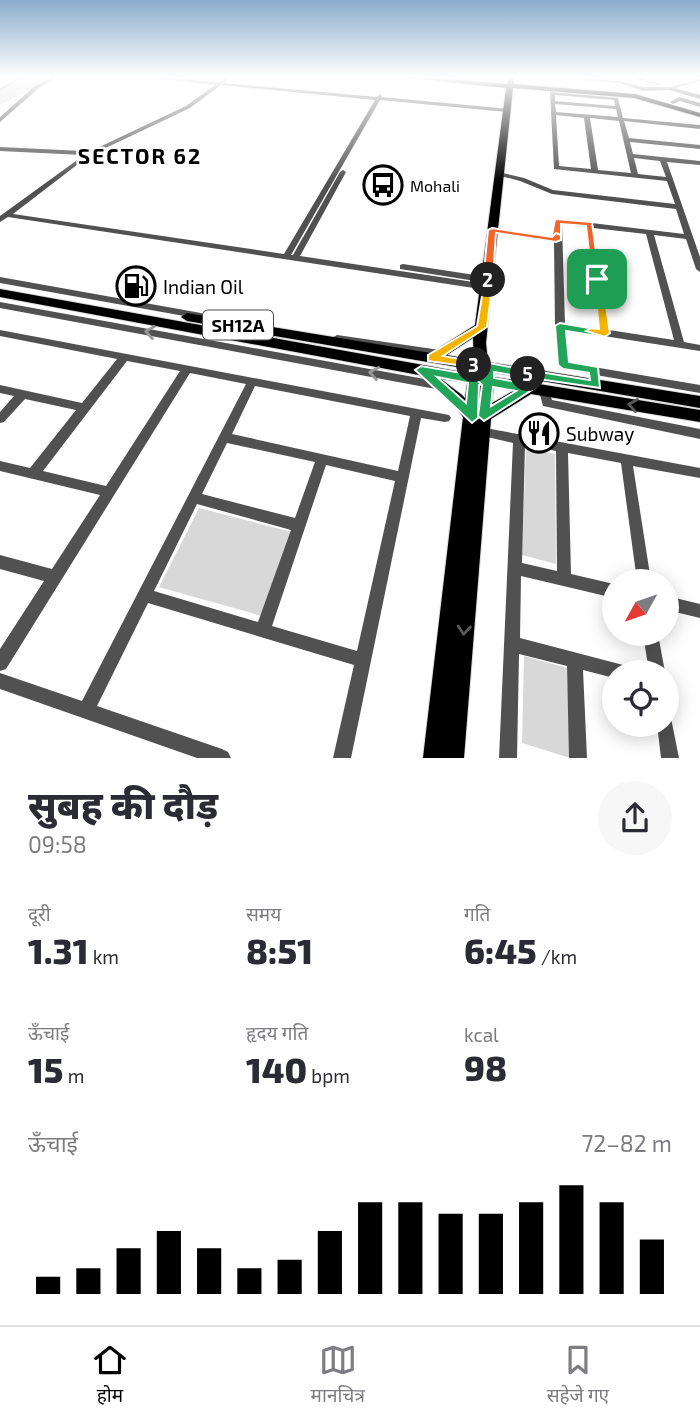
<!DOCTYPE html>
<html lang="hi">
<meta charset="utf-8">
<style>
body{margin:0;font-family:"Exo 2","Noto Sans Devanagari",sans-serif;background:#f7f7f7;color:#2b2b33;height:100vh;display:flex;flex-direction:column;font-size:26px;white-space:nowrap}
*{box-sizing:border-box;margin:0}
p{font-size:23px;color:#7c7c81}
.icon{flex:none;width:38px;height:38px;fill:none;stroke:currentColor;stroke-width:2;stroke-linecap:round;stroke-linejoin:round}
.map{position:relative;height:758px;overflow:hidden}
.details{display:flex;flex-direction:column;background:#fff;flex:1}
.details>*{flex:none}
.needle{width:46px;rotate:230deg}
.tools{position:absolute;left:602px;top:569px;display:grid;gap:14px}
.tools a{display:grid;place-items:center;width:77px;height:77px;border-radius:50%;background:#fff;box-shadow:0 4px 18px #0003;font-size:35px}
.pin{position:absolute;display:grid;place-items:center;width:60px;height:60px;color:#fff;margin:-30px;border-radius:14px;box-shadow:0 4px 10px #0006}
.km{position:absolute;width:35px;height:35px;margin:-18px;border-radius:50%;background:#222;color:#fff;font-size:19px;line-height:35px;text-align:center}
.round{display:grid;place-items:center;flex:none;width:74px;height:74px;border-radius:37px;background:#f7f7f7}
.headline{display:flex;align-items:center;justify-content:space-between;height:119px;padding:0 28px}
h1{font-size:38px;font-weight:800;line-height:52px}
.figures{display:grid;grid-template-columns:repeat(3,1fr);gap:10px;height:119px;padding:7px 28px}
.figures div{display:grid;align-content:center}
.figures b{font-size:35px;font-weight:800}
.figures small{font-size:19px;font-weight:400}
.figures p{font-size:19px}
.chart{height:196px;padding:14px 28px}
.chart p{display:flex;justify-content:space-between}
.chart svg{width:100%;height:126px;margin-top:7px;stroke:#000;stroke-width:6}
.menu{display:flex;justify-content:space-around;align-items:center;height:98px;border-top:2px solid #e1e1e2;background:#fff;font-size:19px;color:#7c7c81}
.menu a{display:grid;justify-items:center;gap:4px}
.menu .on{color:#000}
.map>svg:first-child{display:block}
.green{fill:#d8d8d8}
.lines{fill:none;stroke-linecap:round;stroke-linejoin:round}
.stream{stroke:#9f9f9f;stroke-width:2}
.major-casing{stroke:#dbdbdb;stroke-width:2}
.minor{fill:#515151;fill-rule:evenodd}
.major{fill:#000;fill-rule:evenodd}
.oneway{stroke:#979797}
.oneway2{stroke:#595959}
.split-1{fill:#f0652b;stroke:#fff;stroke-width:2}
.split-2{fill:#f0652b;stroke:#fff;stroke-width:2}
.split-3{fill:#f5b400;stroke:#fff;stroke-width:2}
.split-4{fill:#22a559;stroke:#fff;stroke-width:2;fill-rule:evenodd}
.split-5{fill:#22a559;stroke:#fff;stroke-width:2;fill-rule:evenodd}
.split-6{fill:#22a559;stroke:#fff;stroke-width:2}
.split-7{fill:#f5b400;stroke:#fff;stroke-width:2}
.labels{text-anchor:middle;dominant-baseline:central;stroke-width:5;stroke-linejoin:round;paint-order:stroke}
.far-poi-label{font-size:16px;fill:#000;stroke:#fff;text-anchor:start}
.shield{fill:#fff;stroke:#4c4c4c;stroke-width:2}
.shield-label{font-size:18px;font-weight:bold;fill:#000}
.poi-label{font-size:19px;fill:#000;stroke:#fff;text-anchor:start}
.far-district-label{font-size:21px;font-weight:bold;letter-spacing:2px;fill:#000;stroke:#fff}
</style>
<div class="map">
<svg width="700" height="758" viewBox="0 0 700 758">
<rect width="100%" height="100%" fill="#fff"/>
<!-- green -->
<path class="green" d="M0 77H55L0 105Z
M526 448 555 454 556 564 522 555Z
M199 508 292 532 262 616 159 587Z
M524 656 567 668 570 758 522 743Z"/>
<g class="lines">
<!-- stream -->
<path class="stream" d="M0 90 22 77"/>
<!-- major casing -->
<g class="major-casing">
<path id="major" d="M399 77H421L507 84 509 77H513L514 84 635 94 700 113V117L634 98 513 88 486 343 488 362 700 396V408L495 373V377L700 410V422L531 394 491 419 464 758H423L463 417 452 403 419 375 0 297V289L468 373 469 369 187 321 181 317 187 313 431 353 475 325 506 88ZM473 338 474 360 447 355ZM441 379 467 383 465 398 462 395ZM494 387 513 391 492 403Z"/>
</g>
<!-- minor -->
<path class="minor" d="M53 77H58L39 88 0 122V117L35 86Z
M144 77H157L219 82 226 77H231L224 83 377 97 380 94 382 97 509 109 510 110 507 112 380 100 291 255H293L340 172 343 170 346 172 300 256 487 284 491 287 487 290 8 217 0 222V216L80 158 83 160 82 161 13 214 284 254 375 100 221 85 190 108 95 153H91V151L186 106 215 85Z
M629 77H635L661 84 659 85Z
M583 78 620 81 643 87H671L700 79V81L675 88 700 95V99L669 90 643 91 620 83 581 80Z
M550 92 618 98 623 118 700 125V129L624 121 629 138 700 145V149L630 142 633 154 700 161V165L667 162 700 257V272L696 269 686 239 654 235 684 342 700 345V351L565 330 570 363 700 385V393L561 369 555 326 554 242 492 232 488 230 492 228 554 237V221L558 219 684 234 676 209 552 194 520 181 497 175 496 174 499 172 524 178 553 190 675 204 667 181 554 169ZM555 95 614 100 615 106 555 101ZM555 104 616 109 618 117 556 112ZM556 115 584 118 591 169 559 166ZM590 118 619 121 631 173 598 170ZM634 158 660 161 666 177 638 174ZM562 224 586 227 600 329 565 324ZM593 228 646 234 674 340 609 330Z
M679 97 700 103V107L680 101 673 104 670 102Z
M0 147 83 151 86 153 83 155 0 151Z
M403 264 488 277 492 280 488 283 400 269V265Z
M0 277 201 313 206 316 201 319 0 283Z
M0 302 441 382 445 383 446 386 445 389 441 390 0 308Z
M0 330 449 415 451 418 449 421 445 422 421 418 351 758H333L354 665 148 603 97 706 222 749 228 752 231 758H197L0 689V673L82 701 246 384 190 373 6 669 0 671V649L44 581 0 569V555L52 569 100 495 0 471V461L30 468 76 410 25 399 4 422 0 423V412L14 396 0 393V385L82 403 117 359 0 336ZM127 361 180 371 106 486 43 471ZM255 386 410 416 398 471 232 434ZM227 443 315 462 295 518 202 494ZM326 465 395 481 357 651 272 626ZM197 504 291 530 258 622 154 591Z
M337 335 440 350 445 354 440 358 334 340 332 338Z
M544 387 548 388 552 400 700 429V439L543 406 539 391 540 388Z
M491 429 700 468V478L633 466 651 581H637L621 463 568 453 571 574 614 584V598L521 576 520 638 627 666 629 672H614V678L583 670 587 758H569L567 666 519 654 517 758H499L513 443 487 437 485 434 487 431ZM525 445 556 451 557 571 522 563Z
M667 596 700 604V618L667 610Z
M643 634H658L665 672H649Z
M667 716 671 718 679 758H661L657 724H667Z"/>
<!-- major -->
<use href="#major" class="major"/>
</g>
<!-- one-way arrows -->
<defs><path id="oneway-chevron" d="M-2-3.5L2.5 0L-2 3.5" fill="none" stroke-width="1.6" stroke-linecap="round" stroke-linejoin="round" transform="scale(1.75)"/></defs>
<g class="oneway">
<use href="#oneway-chevron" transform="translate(150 332) rotate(-170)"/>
<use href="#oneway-chevron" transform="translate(374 373) rotate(-170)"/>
</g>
<g class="oneway2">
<use href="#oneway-chevron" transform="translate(633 405) rotate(-171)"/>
<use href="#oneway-chevron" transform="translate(464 630) rotate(95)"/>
</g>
<!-- sky -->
<linearGradient id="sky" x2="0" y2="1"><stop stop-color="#8baccb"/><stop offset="0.42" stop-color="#fff"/><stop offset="1" stop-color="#fff" stop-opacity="0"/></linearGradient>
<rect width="700" height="183" fill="url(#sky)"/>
<!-- split-1 -->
<path class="split-1" d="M555 219 592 222 600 281 592 279 586 226 561 224V235L556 238 552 235Z"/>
<!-- split-2 -->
<path class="split-2" d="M492 228 552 237 556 233 561 235V240L556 242 496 233 493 280 488 283 483 280 488 230Z"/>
<!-- split-3 -->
<path class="split-3" d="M485 278 493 280 487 327 443 356 478 362V368L428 361V355L477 326Z"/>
<!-- split-4 -->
<path class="split-4" d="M474 361 479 365V376L490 381 488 384 479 385 478 418 472 423 415 370 421 366 468 374V365ZM437 377 468 383 466 403Z"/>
<!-- split-5 -->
<path class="split-5" d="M489 363 532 371V377L528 378 494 372V378L529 384 535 388 484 421 478 416 482 385 478 381 482 377 485 364ZM493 387 516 391 491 406Z"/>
<!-- split-6 -->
<path class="split-6" d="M560 323 595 329 597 331 591 335 566 331 569 362 598 367 600 388 524 377V371L528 370 590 380 589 373 563 369 558 365 555 326Z"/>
<!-- split-7 -->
<path class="split-7" d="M594 277 602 279 610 333 605 337 586 331 591 328 599 329Z"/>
<!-- icons -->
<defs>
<g id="bus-ring" transform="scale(2.0125)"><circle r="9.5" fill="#fff" stroke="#000" stroke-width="1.5"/><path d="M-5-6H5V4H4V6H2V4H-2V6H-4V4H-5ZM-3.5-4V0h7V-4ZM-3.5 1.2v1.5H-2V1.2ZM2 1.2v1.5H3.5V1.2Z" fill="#000"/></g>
<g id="fuel-ring" transform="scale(2.0125)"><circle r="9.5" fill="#fff" stroke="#000" stroke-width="1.5"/><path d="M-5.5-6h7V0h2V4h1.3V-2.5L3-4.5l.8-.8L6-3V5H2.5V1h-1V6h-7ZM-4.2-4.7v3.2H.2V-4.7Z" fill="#000"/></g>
<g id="restaurant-ring" transform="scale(2.0125)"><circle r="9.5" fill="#fff" stroke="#000" stroke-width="1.5"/><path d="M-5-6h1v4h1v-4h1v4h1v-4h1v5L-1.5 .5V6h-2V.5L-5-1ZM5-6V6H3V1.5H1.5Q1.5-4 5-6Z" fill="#000"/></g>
</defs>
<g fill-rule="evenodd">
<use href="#bus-ring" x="383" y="185"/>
<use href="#fuel-ring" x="136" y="286"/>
<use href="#restaurant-ring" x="539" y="433"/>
</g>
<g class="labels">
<!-- far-poi labels -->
<g class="far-poi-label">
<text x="410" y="185">Mohali</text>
</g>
<!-- shield labels -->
<rect class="shield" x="203" y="310.5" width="70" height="29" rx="5"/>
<g class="shield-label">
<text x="238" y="325">SH12A</text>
</g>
<!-- poi labels -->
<g class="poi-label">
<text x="163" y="286">Indian Oil</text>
<text x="566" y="433">Subway</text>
</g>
<!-- far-district labels -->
<g class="far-district-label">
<text x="140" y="155">SECTOR 62</text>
</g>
</g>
</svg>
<div class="tools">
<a><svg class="needle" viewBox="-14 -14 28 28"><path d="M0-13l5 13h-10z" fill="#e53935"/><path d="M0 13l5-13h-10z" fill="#7c7c81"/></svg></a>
<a><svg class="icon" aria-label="locate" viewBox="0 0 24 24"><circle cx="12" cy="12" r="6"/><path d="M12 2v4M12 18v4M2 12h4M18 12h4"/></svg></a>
</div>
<div class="pin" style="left:597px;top:279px;background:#1e9e55"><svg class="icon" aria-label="arrive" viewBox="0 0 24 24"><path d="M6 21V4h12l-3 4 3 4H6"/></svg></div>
<b class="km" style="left:488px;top:280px">2</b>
<b class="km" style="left:474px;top:365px">3</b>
<b class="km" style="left:528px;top:374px">5</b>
</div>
<section class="details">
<div class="headline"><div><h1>सुबह की दौड़</h1><p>09:58</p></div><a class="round"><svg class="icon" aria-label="share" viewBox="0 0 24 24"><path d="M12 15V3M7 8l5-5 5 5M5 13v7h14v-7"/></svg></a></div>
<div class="figures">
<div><p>दूरी</p><b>1.31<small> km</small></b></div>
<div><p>समय</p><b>8:51</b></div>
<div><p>गति</p><b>6:45<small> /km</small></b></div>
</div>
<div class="figures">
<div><p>ऊँचाई</p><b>15<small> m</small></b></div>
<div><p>हृदय गति</p><b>140<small> bpm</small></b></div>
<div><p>kcal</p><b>98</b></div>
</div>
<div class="chart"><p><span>ऊँचाई</span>72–82 m</p>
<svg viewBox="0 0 160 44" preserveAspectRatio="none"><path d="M5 44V38M15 44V35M25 44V28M35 44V22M45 44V28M55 44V35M65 44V32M75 44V22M85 44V12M95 44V12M105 44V16M115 44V16M125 44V12M135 44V6M145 44V12M155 44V25"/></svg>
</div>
</section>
<nav class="menu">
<a class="on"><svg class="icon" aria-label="home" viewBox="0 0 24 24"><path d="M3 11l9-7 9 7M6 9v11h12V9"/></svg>होम</a>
<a><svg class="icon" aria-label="map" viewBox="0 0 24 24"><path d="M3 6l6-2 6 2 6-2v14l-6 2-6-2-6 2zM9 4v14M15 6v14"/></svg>मानचित्र</a>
<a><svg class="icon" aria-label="saved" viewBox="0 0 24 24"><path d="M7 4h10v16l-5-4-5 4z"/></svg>सहेजे गए</a>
</nav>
